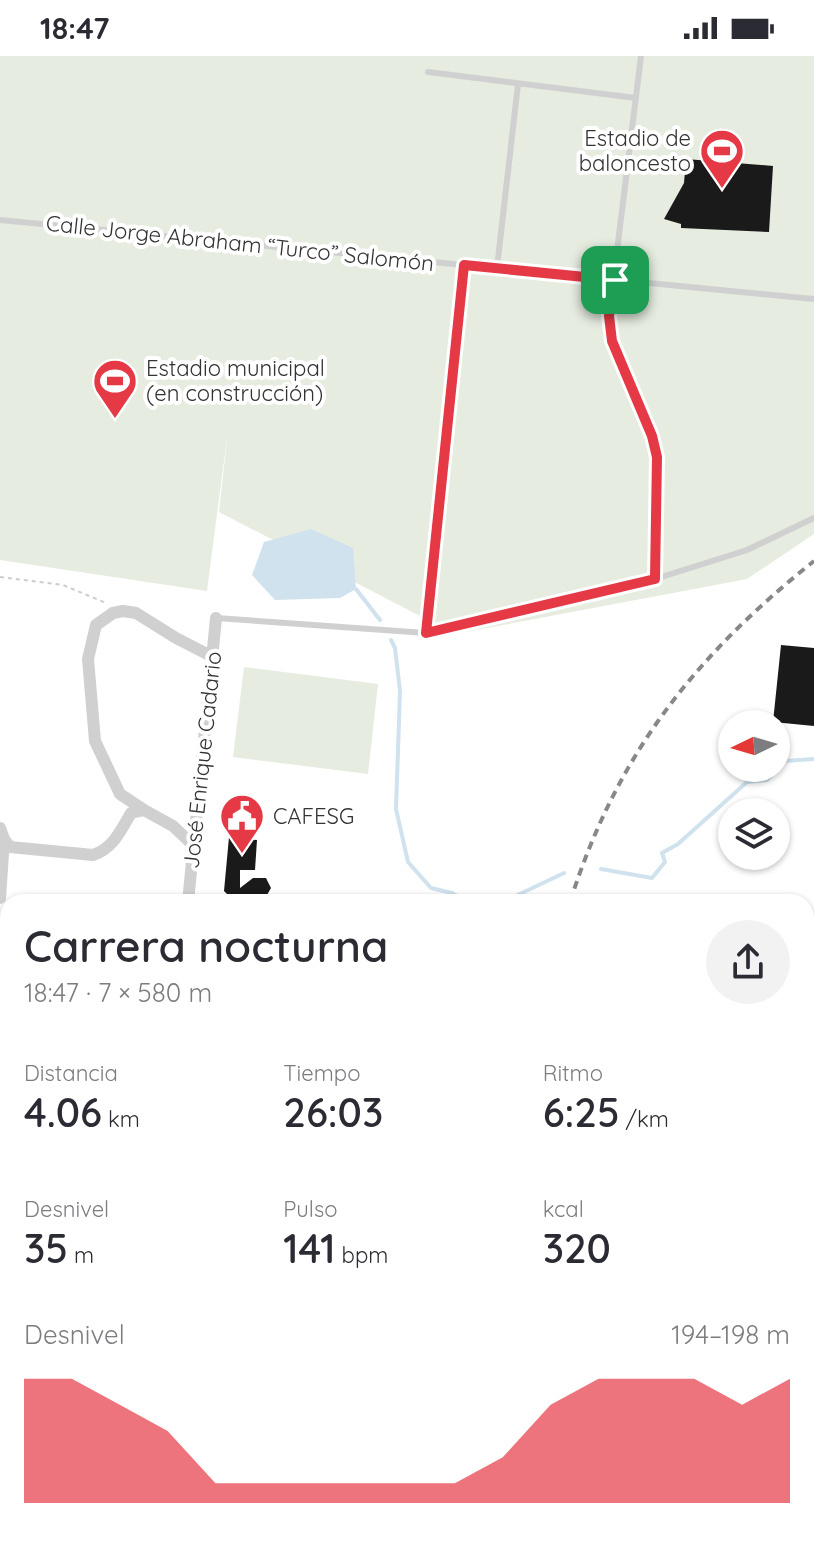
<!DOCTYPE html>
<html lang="es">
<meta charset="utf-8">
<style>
body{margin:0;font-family:Quicksand,sans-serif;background:#f2f2f3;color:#2b2b33;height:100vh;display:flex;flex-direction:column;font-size:30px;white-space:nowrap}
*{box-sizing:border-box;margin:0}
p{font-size:26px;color:#7c7c81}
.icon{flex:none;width:44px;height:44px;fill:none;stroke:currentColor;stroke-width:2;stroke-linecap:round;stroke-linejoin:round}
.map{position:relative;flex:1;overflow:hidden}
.panel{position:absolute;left:0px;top:838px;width:814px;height:650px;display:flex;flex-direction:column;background:#fff;border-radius:24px 24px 0 0;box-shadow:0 2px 6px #0004}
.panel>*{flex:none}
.needle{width:52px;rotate:265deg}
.controls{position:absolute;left:718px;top:654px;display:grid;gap:16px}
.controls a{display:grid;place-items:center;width:72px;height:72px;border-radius:50%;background:#fff;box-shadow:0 2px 6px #0004;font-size:40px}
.pin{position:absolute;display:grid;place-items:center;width:68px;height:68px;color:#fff;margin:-34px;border-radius:16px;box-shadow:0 4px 12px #0006}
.round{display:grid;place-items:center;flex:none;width:84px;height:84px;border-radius:42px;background:#f2f2f3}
.summary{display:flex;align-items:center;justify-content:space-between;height:136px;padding:0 24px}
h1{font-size:44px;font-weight:600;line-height:60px}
.figures{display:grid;grid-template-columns:repeat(3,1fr);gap:12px;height:136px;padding:8px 24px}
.figures div{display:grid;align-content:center}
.figures b{font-size:40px;font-weight:600}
.figures small{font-size:22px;font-weight:400}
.figures p{font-size:22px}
.chart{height:224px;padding:16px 24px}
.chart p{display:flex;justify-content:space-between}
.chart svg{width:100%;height:144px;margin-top:8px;fill:#e63946;opacity:.7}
.status{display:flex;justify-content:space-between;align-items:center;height:56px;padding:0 40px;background:#fff;direction:ltr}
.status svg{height:22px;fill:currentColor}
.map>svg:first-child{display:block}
.green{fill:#e6ecdf}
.water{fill:#cfe2ee}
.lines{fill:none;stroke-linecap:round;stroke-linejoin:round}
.stream{stroke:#cfe2ee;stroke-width:4}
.building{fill:#1a1a1a}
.path{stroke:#cdcdcd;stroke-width:2;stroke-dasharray:4 4;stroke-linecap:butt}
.service{stroke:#d0d0d0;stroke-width:6}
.minor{stroke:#d0d0d0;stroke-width:12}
.rail{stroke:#888;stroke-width:4;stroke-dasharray:8 6;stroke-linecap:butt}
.route-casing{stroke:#fff;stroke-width:16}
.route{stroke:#e63946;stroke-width:10}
.labels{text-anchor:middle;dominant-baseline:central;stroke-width:8;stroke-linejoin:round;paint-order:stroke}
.poi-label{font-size:22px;fill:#333;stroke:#fff;text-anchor:start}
.street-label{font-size:22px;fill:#333;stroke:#fff}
</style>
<div class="status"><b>18:47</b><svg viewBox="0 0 49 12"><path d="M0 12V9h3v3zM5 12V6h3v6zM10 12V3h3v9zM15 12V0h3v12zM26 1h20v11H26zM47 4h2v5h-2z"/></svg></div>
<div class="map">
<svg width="814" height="1487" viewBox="0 0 814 1487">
<rect width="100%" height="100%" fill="#fff"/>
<!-- green -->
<path class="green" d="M0 0H814V478L747 523 455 578 219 456 228 374 207 535 0 504Z
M244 611 378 628 368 718 233 701Z"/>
<!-- water -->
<path class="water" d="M311 473 353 492 356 533 340 542 275 544 252 519 264 486Z"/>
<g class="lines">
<!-- stream -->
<path class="stream" d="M356 533 380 564
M391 584 395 592 400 635 396 753 408 806 431 832 452 837 467 846
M601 813 652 822 665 806 662 797 678 788 747 726 767 724 785 705 814 703
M503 846 564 817
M0 1233 8 1225"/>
</g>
<!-- building -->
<path class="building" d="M686 103 773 110 769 176 681 172V168L664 163 684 127Z
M781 589 814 592V670L773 666Z
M229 781 257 784 255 814H240V832L253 822H266L271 832 263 846H225L223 843 228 839 224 835Z
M276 842 302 844V846H276Z"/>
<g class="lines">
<!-- path -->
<path class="path" d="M0 521 63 529 106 547"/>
<!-- service -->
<path class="service" d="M641 0 609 260 612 285 652 380 657 401 655 523
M428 16 636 42
M0 164 814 243
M497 212 518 28
M216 562 426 577 655 523 747 494 814 462
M426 577 464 209
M310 1480V1487"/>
<!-- minor -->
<path class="minor" d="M144 754 120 738 95 685 88 603 96 569 113 557 123 555 136 557 176 582 213 601
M0 772 4 783 0 842
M4 783 10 791 93 799C113 793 121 774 131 757L144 754 173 770 194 790
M188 846 216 562
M0 936 6 880
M806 958 814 955
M0 1063 8 1064
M806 1330 814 1331
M0 1430H8
M506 1481 555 1487
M119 1487 120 1480
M470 1487V1480
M669 1487 670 1480"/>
<!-- rail -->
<path class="rail" d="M570 846C617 698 694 601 814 505
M485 1487V1480"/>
</g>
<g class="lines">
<!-- route casing -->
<g class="route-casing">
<path id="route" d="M464 209 615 224 609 260 612 285 652 380 657 401 655 523 426 577Z"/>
</g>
<!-- route -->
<use href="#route" class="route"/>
</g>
<!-- icons -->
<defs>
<g id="stadium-pin" transform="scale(2.3)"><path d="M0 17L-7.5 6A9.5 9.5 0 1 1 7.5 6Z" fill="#e63946" stroke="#fff"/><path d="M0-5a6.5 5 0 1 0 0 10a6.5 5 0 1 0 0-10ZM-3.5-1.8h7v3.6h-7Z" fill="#fff"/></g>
<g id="civic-pin" transform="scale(2.3)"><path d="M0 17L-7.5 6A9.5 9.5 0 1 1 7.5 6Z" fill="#e63946" stroke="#fff"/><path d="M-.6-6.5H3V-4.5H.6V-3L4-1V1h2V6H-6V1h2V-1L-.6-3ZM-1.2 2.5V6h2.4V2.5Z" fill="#fff"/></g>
</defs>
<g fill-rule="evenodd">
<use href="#stadium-pin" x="722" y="95"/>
<use href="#stadium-pin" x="115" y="325"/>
<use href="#civic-pin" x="242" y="760"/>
</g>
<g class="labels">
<!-- poi labels -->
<g class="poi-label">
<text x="691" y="82" text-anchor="end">Estadio de<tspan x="691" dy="25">baloncesto</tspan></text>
<text x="146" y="312">Estadio municipal<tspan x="146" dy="25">(en construcción)</tspan></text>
<text x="273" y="760">CAFESG</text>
</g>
<!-- street labels -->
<g class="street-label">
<text transform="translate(240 187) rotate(6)">Calle Jorge Abraham “Turco” Salomón</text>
<text transform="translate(202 704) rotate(-84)">José Enrique Cadario</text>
</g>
</g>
</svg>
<div class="controls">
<a><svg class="needle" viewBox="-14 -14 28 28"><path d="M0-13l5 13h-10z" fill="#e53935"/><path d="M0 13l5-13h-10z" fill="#7c7c81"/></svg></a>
<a><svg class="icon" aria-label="layers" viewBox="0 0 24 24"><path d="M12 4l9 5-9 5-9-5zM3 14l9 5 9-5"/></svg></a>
</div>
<div class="pin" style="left:615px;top:224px;background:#1e9e55"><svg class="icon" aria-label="arrive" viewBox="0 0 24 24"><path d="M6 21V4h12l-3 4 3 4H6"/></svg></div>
<section class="panel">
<div class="summary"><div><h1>Carrera nocturna</h1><p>18:47 · 7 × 580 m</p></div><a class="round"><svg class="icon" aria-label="share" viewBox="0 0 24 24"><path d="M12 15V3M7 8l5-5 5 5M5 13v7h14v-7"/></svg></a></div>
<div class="figures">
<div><p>Distancia</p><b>4.06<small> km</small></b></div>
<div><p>Tiempo</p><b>26:03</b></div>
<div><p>Ritmo</p><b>6:25<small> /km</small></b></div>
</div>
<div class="figures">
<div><p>Desnivel</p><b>35<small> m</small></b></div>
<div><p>Pulso</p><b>141<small> bpm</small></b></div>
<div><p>kcal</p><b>320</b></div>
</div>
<div class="chart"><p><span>Desnivel</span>194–198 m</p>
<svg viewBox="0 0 160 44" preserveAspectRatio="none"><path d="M0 44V6L10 6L20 14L30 22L40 38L50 38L60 38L70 38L80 38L90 38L100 30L110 14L120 6L130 6L140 6L150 14L160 6V44z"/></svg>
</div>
</section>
</div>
